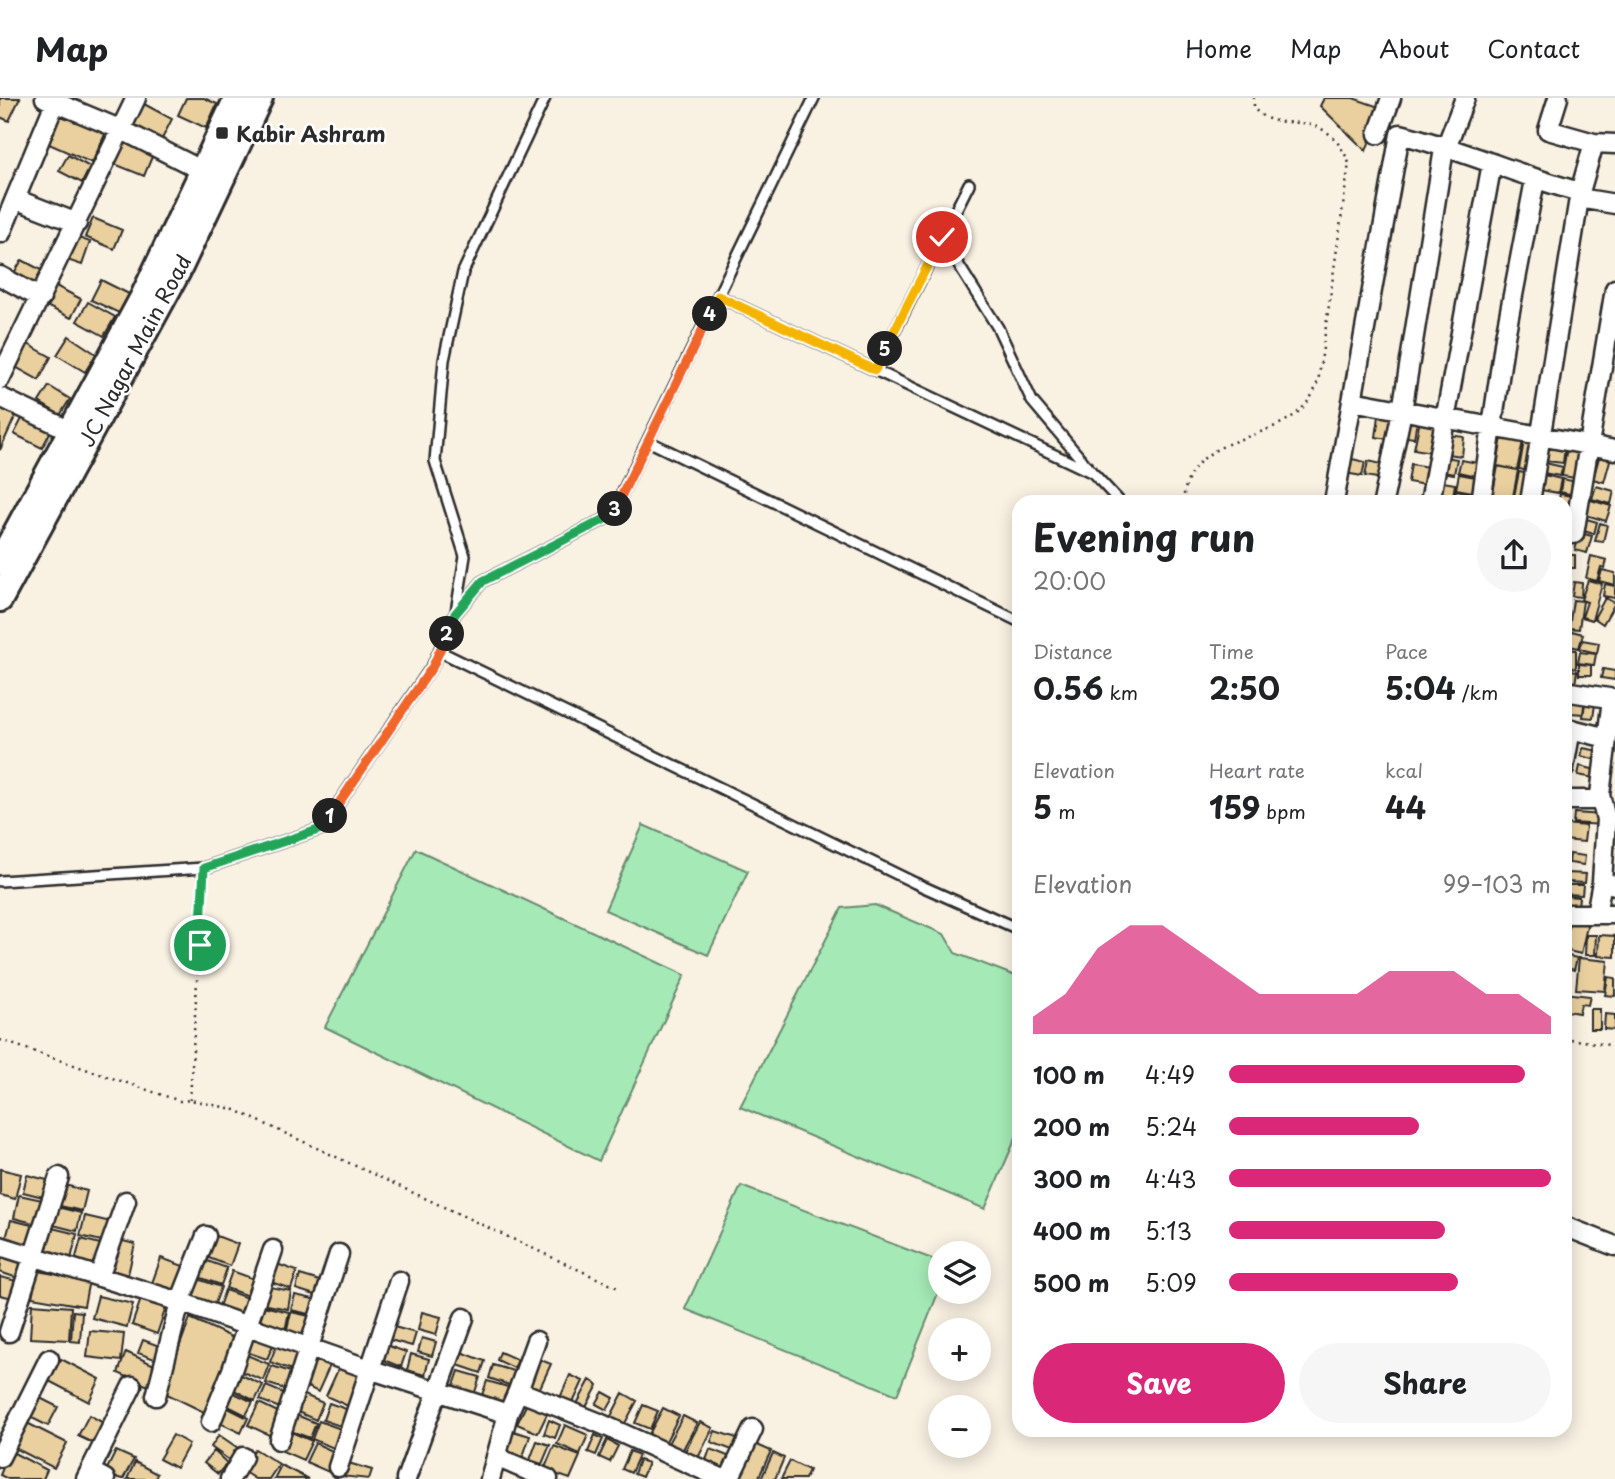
<!DOCTYPE html>
<meta charset="utf-8">
<style>
body{margin:0;font-family:"Playpen Sans",sans-serif;background:#f6f6f6;color:#202124;height:100vh;display:flex;flex-direction:column;font-size:26px;white-space:nowrap}
*{box-sizing:border-box;margin:0}
p{font-size:23px;color:#757577}
.icon{flex:none;width:38px;height:38px;fill:none;stroke:currentColor;stroke-width:2;stroke-linecap:round;stroke-linejoin:round}
.map{position:relative;flex:1;overflow:hidden}
.panel{position:absolute;left:1012px;top:397px;width:560px;height:942px;display:flex;flex-direction:column;background:#fff;border-radius:21px;box-shadow:0 4px 18px #0003}
.panel>*{flex:none}
.buttons{position:absolute;left:928px;top:1143px;display:grid;gap:14px}
.buttons a{display:grid;place-items:center;width:63px;height:63px;border-radius:50%;background:#fff;box-shadow:0 4px 18px #0003;font-size:35px}
.pin{position:absolute;display:grid;place-items:center;width:60px;height:60px;color:#fff;margin:-30px;border:4px solid #fff;border-radius:50%;box-shadow:0 2px 7px #0007}
.km{position:absolute;width:35px;height:35px;margin:-18px;border-radius:50%;background:#222;color:#fff;font-size:19px;line-height:35px;text-align:center}
.round{display:grid;place-items:center;flex:none;width:74px;height:74px;border-radius:37px;background:#f6f6f6}
.overview{display:flex;align-items:center;justify-content:space-between;height:119px;padding:0 21px}
h1{font-size:38px;font-weight:700;line-height:52px}
.figures{display:grid;grid-template-columns:repeat(3,1fr);gap:10px;height:119px;padding:7px 21px}
.figures div{display:grid;align-content:center}
.figures b{font-size:30px;font-weight:700}
.figures small{font-size:19px;font-weight:400}
.figures p{font-size:19px}
.chart{height:196px;padding:14px 21px}
.chart p{display:flex;justify-content:space-between}
.chart svg{width:100%;height:126px;margin-top:7px;fill:#db2777;opacity:.7}
.primary-button{display:flex;gap:14px;margin-top:auto;padding:14px 21px}
.primary-button a{flex:1;height:80px;border-radius:42px;background:#db2777;color:#fff;font-size:28px;font-weight:700;line-height:80px;text-align:center}
.primary-button a+a{background:#f6f6f6;color:#202124}
ul{padding:0 21px;list-style:none;font-size:23px}
li{display:grid;grid-template-columns:112px 84px 1fr;align-items:center;height:52px}
li i{height:18px;border-radius:9px;background:#db2777}
header{display:flex;align-items:center;gap:42px;box-sizing:border-box;height:98px;padding:0 35px;background:#fff;border-bottom:2px solid #e0e0e0}
header strong{font-size:33px}
nav{display:flex;gap:38px;margin-inline-start:auto;font-size:24px}
.map>svg:first-child{display:block}
.green{fill:#a5eab6;stroke:#688a70;stroke-width:2}
.building{fill:#ead09f;stroke:#2b2b2b;stroke-width:2}
.lines{fill:none;stroke-linecap:round;stroke-linejoin:round}
.service-casing{stroke:#2b2b2b;stroke-width:14}
.minor-casing{stroke:#2b2b2b;stroke-width:23}
.secondary-casing{stroke:#2b2b2b;stroke-width:30}
.path{stroke:#2b2b2b;stroke-width:2.5;stroke-dasharray:2 5;stroke-linecap:butt}
.service{stroke:#fff;stroke-width:9}
.minor{stroke:#fff;stroke-width:18}
.secondary{stroke:#fff;stroke-width:24}
.split-1-casing{stroke:#fff;stroke-width:14}
.split-2-casing{stroke:#fff;stroke-width:14}
.split-3-casing{stroke:#fff;stroke-width:14}
.split-4-casing{stroke:#fff;stroke-width:14}
.split-5-casing{stroke:#fff;stroke-width:14}
.split-6-casing{stroke:#fff;stroke-width:14}
.split-1{stroke:#22a559;stroke-width:9}
.split-2{stroke:#f0652b;stroke-width:9}
.split-3{stroke:#22a559;stroke-width:9}
.split-4{stroke:#f0652b;stroke-width:9}
.split-5{stroke:#f5b400;stroke-width:9}
.split-6{stroke:#f5b400;stroke-width:9}
.poi-dot{fill:#2b2b2b;stroke:#fff;stroke-width:2.5}
.labels{text-anchor:middle;dominant-baseline:central;stroke-width:5;stroke-linejoin:round;paint-order:stroke}
.poi-label{font-size:21px;font-weight:bold;fill:#2b2b2b;stroke:#fff;text-anchor:start}
.street-label{font-size:21px;fill:#2b2b2b;stroke:#fff}
</style>
<header>
<strong>Map</strong>
<nav><a>Home</a><a>Map</a><a>About</a><a>Contact</a></nav>
</header>
<div class="map">
<svg width="1615" height="1381" viewBox="0 0 1615 1381">
<rect width="100%" height="100%" fill="#f9f1e2"/>
<filter id="ink" filterUnits="userSpaceOnUse"><feTurbulence type="fractalNoise" baseFrequency=".0143" numOctaves="2"/><feDisplacementMap in="SourceGraphic" scale="14" xChannelSelector="R" yChannelSelector="G"/><feConvolveMatrix kernelMatrix="1 2 1 2 8 2 1 2 1" color-interpolation-filters="sRGB"/></filter>
<g filter="url(#ink)">
<!-- green -->
<path class="green" d="M643 727 748 773 708 857 605 812Z
M416 751 685 877 599 1063 325 929Z
M875 807 944 836 955 855 1018 879V1035L985 1111 740 1009 842 810Z
M741 1088 940 1164V1190L897 1297 685 1211Z"/>
<!-- building -->
<path class="building" d="M0 0H20L9 23 0 19Z
M186 0H204L217 6 206 30 178 17Z
M1324 0H1353L1382 10 1366 53 1320 8Z
M144 6 172 21 161 43 133 29Z
M56 9 107 32 92 65 40 42Z
M123 40 154 54 144 78 112 65Z
M68 57 90 69 82 85 59 73Z
M93 120 122 132 114 151 85 139Z
M73 138 90 144 82 167 64 161Z
M22 162 43 173 35 187 14 175Z
M101 182 129 196 119 215 91 202Z
M50 185 81 201 71 220 40 205Z
M88 204 115 219 104 238 77 223Z
M69 238 96 256 85 274 57 257Z
M26 245 51 259 39 282 14 268Z
M49 288 70 301 60 317 39 304Z
M0 302 19 310 0 352Z
M25 315 53 329 42 350 14 336Z
M1379 318 1396 320 1393 342 1376 339Z
M1402 320 1417 323 1414 340 1399 338Z
M1420 322 1443 326 1437 355 1414 351Z
M1443 336 1464 339 1462 358 1440 355Z
M1502 339 1523 343 1517 372 1497 368Z
M1524 343 1539 346 1534 374 1519 371Z
M1548 346 1565 348 1563 365 1546 363Z
M1567 349 1588 353 1583 381 1562 378Z
M1600 356 1611 359 1604 384 1593 381Z
M1440 358 1457 361 1454 376 1437 373Z
M1348 360 1365 364 1362 378 1345 375Z
M1461 362 1484 366 1481 379 1458 374Z
M1368 363 1386 367 1383 381 1365 378Z
M1545 365 1563 369 1560 378 1543 375Z
M1411 366 1434 370 1431 388 1408 384Z
M1498 368 1518 372 1512 404 1492 400Z
M1519 374 1534 377 1528 404 1513 403Z
M1459 376 1481 380 1478 395 1456 391Z
M1544 377 1561 381 1558 395 1541 392Z
M1562 381 1582 385 1579 398 1560 394Z
M1437 383 1455 386 1452 404H1433Z
M1596 388 1614 393 1611 406 1592 401Z
M1456 392 1477 396 1476 404H1454Z
M1560 396 1577 399 1573 415 1564 413V404H1558Z
M1587 401 1611 408 1606 423 1583 416Z
M1583 420 1597 424 1594 436 1580 432Z
M1600 425 1607 427 1603 444 1595 443Z
M1580 435 1592 438 1587 455 1575 452Z
M1564 457H1575V470H1564Z
M1591 458 1607 462 1605 470 1601 469 1597 483 1586 480Z
M1602 472 1615 475V487L1599 483Z
M1588 482 1602 486 1592 522 1582 519 1587 504 1581 502Z
M1574 484 1582 485 1581 499 1572 498Z
M1605 486 1615 488V500L1603 498Z
M1605 500 1615 505 1603 526 1594 520Z
M1573 502 1583 503 1579 531 1569 530Z
M1568 532 1583 536 1579 550 1565 547Z
M1582 542 1599 545 1597 555 1580 551Z
M1564 551 1576 552V570L1564 569Z
M1580 554 1596 556 1594 567 1578 565Z
M1579 566 1591 567V577H1579Z
M1564 571 1577 573 1574 593 1564 591Z
M1603 571 1615 573V582L1601 580Z
M1572 598 1585 599 1583 616 1571 615Z
M1586 598 1596 600 1593 620 1583 619Z
M1583 650 1599 653 1597 662 1581 658Z
M1580 668 1596 672 1594 680 1578 677Z
M1574 715 1603 717 1602 727 1573 725Z
M1564 726 1586 728 1584 744 1564 742Z
M1570 756 1585 758 1584 767 1569 765Z
M1567 775 1586 776 1585 785 1566 784Z
M1567 787H1583L1582 797 1567 796Z
M1565 798 1579 799 1577 818 1564 816Z
M1570 819 1588 823 1581 856 1564 852Z
M1586 837H1596L1595 857H1585Z
M1599 837 1615 838V859L1598 858Z
M1564 857 1577 860 1574 872 1564 869Z
M1579 860 1608 863 1605 893 1576 891Z
M1608 879 1615 880V898L1605 897Z
M1564 895 1590 898 1588 907 1581 906 1579 915 1566 913Z
M1590 911H1600V931H1590Z
M1605 916 1615 917V932L1604 931Z
M0 1071 21 1076 15 1101 0 1097Z
M27 1077 51 1083 47 1100 23 1094Z
M65 1087 87 1093 82 1113 60 1108Z
M19 1097 47 1103 41 1127 14 1120Z
M57 1109 81 1115 77 1133 53 1127Z
M85 1118 111 1124 106 1144 80 1138Z
M11 1122 40 1129 34 1152 5 1144Z
M52 1130 77 1136 71 1161 46 1155Z
M214 1137 238 1146 230 1168 206 1159Z
M81 1141 104 1147 99 1168 75 1163Z
M115 1141 135 1146 127 1181 106 1176Z
M2 1155 27 1165 20 1181 0 1174Z
M161 1160 189 1170 178 1198 151 1188Z
M199 1160 227 1170 221 1187 193 1177Z
M274 1165 297 1173 291 1191 268 1183Z
M37 1173 89 1182 84 1208 32 1199Z
M232 1173 257 1182 251 1199 226 1190Z
M300 1177 323 1184 318 1198 296 1191Z
M0 1179 17 1183 13 1200 0 1197Z
M192 1179 221 1189 214 1208 185 1198Z
M265 1188 291 1193 288 1211 262 1206Z
M225 1192 250 1201 243 1221 218 1211Z
M295 1197 318 1202 314 1217 291 1212Z
M98 1198 133 1206 127 1229 92 1220Z
M142 1198 167 1206 157 1236 132 1227Z
M32 1206 71 1209 69 1242 30 1240Z
M263 1208 289 1214 285 1233 258 1228Z
M73 1213 82 1214 80 1244 71 1243Z
M291 1214 314 1219 308 1240 286 1235Z
M422 1214 441 1219 436 1237 418 1232Z
M190 1220 238 1242 210 1317 163 1294Z
M394 1229 416 1235 412 1248 390 1242Z
M90 1233 124 1236 121 1263 87 1259Z
M251 1236 274 1245 267 1261 244 1253Z
M422 1240 436 1244 432 1258 418 1254Z
M143 1242 165 1250 160 1263 138 1255Z
M277 1246 302 1255 295 1273 270 1264Z
M386 1247 406 1254 401 1269 381 1261Z
M459 1253 485 1263 481 1275 455 1266Z
M126 1254 161 1270 153 1290 118 1275Z
M500 1254 518 1262 514 1270 497 1262Z
M244 1256 269 1266 263 1282 237 1272Z
M311 1256 331 1265 318 1294 298 1284Z
M411 1256 429 1261 425 1277 407 1272Z
M536 1260 551 1266 539 1292 525 1285Z
M61 1261 100 1281 89 1304 49 1283Z
M341 1265 363 1276 348 1308 326 1298Z
M493 1267 520 1275 515 1289 489 1280Z
M272 1268 297 1276 291 1293 266 1285Z
M459 1273 480 1279 474 1297 453 1290Z
M237 1275 263 1287 255 1303 230 1290Z
M570 1277 583 1283 573 1305 560 1300Z
M590 1282 598 1287 585 1311 577 1306Z
M487 1283 508 1289 504 1304 482 1297Z
M266 1288 288 1297 282 1311 260 1302Z
M230 1293 253 1304 246 1317 224 1306Z
M603 1294 614 1300 607 1312 596 1306Z
M300 1295 323 1305 316 1322 293 1312Z
M623 1295 637 1303 623 1329 609 1322Z
M40 1300 58 1309 48 1328 30 1319Z
M259 1305 282 1316 271 1338 248 1327Z
M329 1305 352 1313 346 1330 323 1322Z
M527 1305 548 1314 538 1335 517 1326Z
M643 1307 658 1313 650 1331 635 1325Z
M224 1308 248 1320 241 1335 216 1323Z
M663 1310 679 1318 664 1347 648 1338Z
M294 1316 316 1325 310 1340 288 1332Z
M89 1317 109 1328 99 1348 78 1338Z
M683 1318 697 1325 681 1355 667 1347Z
M549 1322 560 1327 555 1340 544 1336Z
M319 1323 349 1334 341 1353 312 1341Z
M25 1324 67 1345 54 1370 13 1349Z
M700 1324 713 1330 697 1362 684 1355Z
M565 1327 588 1337 580 1356 557 1346Z
M289 1333 312 1343 303 1362 280 1352Z
M513 1333 530 1338 521 1364 504 1358Z
M715 1333 737 1340 732 1352 711 1344Z
M173 1337 189 1346 176 1370 159 1361Z
M219 1337 238 1350 229 1362 211 1349Z
M595 1337 603 1341 596 1357 588 1354Z
M607 1342 618 1348 610 1364 599 1359Z
M537 1343 550 1347 542 1366 530 1362Z
M315 1345 339 1356 331 1375 306 1364Z
M755 1346 771 1353 758 1381H740Z
M554 1348 580 1358 570 1381 544 1372Z
M255 1351 279 1366 269 1381H255L241 1372Z
M710 1351 733 1360 727 1376 704 1368Z
M10 1353 47 1372 43 1381H8L0 1377Z
M116 1353 134 1361 123 1381 104 1377Z
M214 1353 227 1365 218 1376 204 1365Z
M630 1353 639 1357 631 1375 622 1371Z
M773 1355 784 1360 775 1381H761Z
M639 1362 648 1365 642 1379 634 1376Z
M790 1363 809 1372 805 1381H781Z
M135 1364 157 1376 155 1381H127Z
M345 1364 372 1372 369 1381 340 1378Z
M281 1367 308 1381H274Z"/>
<g class="lines">
<!-- service casing -->
<g class="service-casing">
<path id="service" d="M941 139 998 230 1032 303 1091 373
M718 198 1093 375 1120 404
M875 272 969 86
M648 343 1018 523
M456 514 465 458 435 363 444 262 463 174 545 0
M439 553 915 785 1018 831
M0 783 204 770 321 731 433 567 455 516 483 483 611 418 814 0"/>
</g>
<!-- minor casing -->
<g class="minor-casing">
<path id="minor" d="M45 0 122 32 213 78
M1558 0 1548 32 1594 45 1615 46
M1378 36 1391 0
M1579 100 1615 106
M15 101 77 125
M1 135 57 0
M0 178 41 200
M0 281 136 0
M0 299 79 337
M1352 303 1615 352
M1334 404 1400 36C1462 51 1519 78 1580 94L1594 45
M1383 404 1402 313 1443 57 1465 0
M1430 404 1492 65
M1481 404 1505 239 1535 82
M1530 404 1580 94
M1574 436 1615 191
M1564 593 1615 601
M1612 601 1600 697 1606 721 1602 784 1615 787
M1564 670 1571 631 1607 640
M1564 702H1601
M1564 816H1596L1602 784
M1596 816H1615
M1564 1128 1615 1148
M0 1148 180 1204 372 1272 508 1316 518 1293 597 1324 723 1381
M99 1179 126 1103
M9 1234 59 1079
M518 1293 536 1243
M156 1298 180 1204 206 1138
M211 1324 232 1272 273 1152
M279 1342 339 1156
M0 1359 49 1261
M496 1359 548 1381
M338 1369 399 1183
M90 1373 132 1288
M86 1381 90 1373 105 1381
M230 1381 243 1359
M406 1381 464 1220
M490 1381 508 1316
M729 1381 753 1331"/>
</g>
<!-- secondary casing -->
<g class="secondary-casing">
<path id="secondary" d="M0 464 143 199 237 0
M0 501 178 173 260 0"/>
</g>
<!-- path -->
<path class="path" d="M1183 404C1190 319 1302 357 1319 278L1349 65C1322 1 1278 41 1254 10V0
M1564 940 1615 948
M0 942 180 1003 190 1002 233 1011 618 1190
M190 1002 203 782"/>
<!-- service -->
<use href="#service" class="service"/>
<!-- minor -->
<use href="#minor" class="minor"/>
<!-- secondary -->
<use href="#secondary" class="secondary"/>
</g>
</g>
<g class="lines" filter="url(#ink)">
<!-- split-1 casing -->
<g class="split-1-casing">
<path id="split-1" d="M200 847 204 770 321 731 330 718"/>
</g>
<!-- split-2 casing -->
<g class="split-2-casing">
<path id="split-2" d="M330 718 433 568 447 536"/>
</g>
<!-- split-3 casing -->
<g class="split-3-casing">
<path id="split-3" d="M447 536 455 516 483 483 611 418 615 411"/>
</g>
<!-- split-4 casing -->
<g class="split-4-casing">
<path id="split-4" d="M615 411 710 216"/>
</g>
<!-- split-5 casing -->
<g class="split-5-casing">
<path id="split-5" d="M710 216 718 198 875 272 885 251"/>
</g>
<!-- split-6 casing -->
<g class="split-6-casing">
<path id="split-6" d="M885 251 942 139"/>
</g>
<!-- split-1 -->
<use href="#split-1" class="split-1"/>
<!-- split-2 -->
<use href="#split-2" class="split-2"/>
<!-- split-3 -->
<use href="#split-3" class="split-3"/>
<!-- split-4 -->
<use href="#split-4" class="split-4"/>
<!-- split-5 -->
<use href="#split-5" class="split-5"/>
<!-- split-6 -->
<use href="#split-6" class="split-6"/>
</g>
<!-- markers -->
<rect class="poi-dot" x="215" y="28" width="14" height="14" rx="3.5"/>
<g class="labels">
<!-- poi labels -->
<g class="poi-label">
<text x="236" y="35">Kabir Ashram</text>
</g>
<!-- street labels -->
<g class="street-label">
<text transform="translate(134 252) rotate(-62)">JC Nagar Main Road</text>
</g>
</g>
</svg>
<div class="buttons">
<a><svg class="icon" aria-label="layers" viewBox="0 0 24 24"><path d="M12 4l9 5-9 5-9-5zM3 14l9 5 9-5"/></svg></a>
<a>+</a>
<a>−</a>
</div>
<div class="pin" style="left:200px;top:847px;background:#1e9e55"><svg class="icon" aria-label="arrive" viewBox="0 0 24 24"><path d="M6 21V4h12l-3 4 3 4H6"/></svg></div>
<div class="pin" style="left:942px;top:139px;background:#d93025"><svg class="icon" aria-label="check" viewBox="0 0 24 24"><path d="M5 12l5 5 9-10"/></svg></div>
<b class="km" style="left:330px;top:718px">1</b>
<b class="km" style="left:447px;top:536px">2</b>
<b class="km" style="left:615px;top:411px">3</b>
<b class="km" style="left:710px;top:216px">4</b>
<b class="km" style="left:885px;top:251px">5</b>
<section class="panel">
<div class="overview"><div><h1>Evening run</h1><p>20:00</p></div><a class="round"><svg class="icon" aria-label="share" viewBox="0 0 24 24"><path d="M12 15V3M7 8l5-5 5 5M5 13v7h14v-7"/></svg></a></div>
<div class="figures">
<div><p>Distance</p><b>0.56<small> km</small></b></div>
<div><p>Time</p><b>2:50</b></div>
<div><p>Pace</p><b>5:04<small> /km</small></b></div>
</div>
<div class="figures">
<div><p>Elevation</p><b>5<small> m</small></b></div>
<div><p>Heart rate</p><b>159<small> bpm</small></b></div>
<div><p>kcal</p><b>44</b></div>
</div>
<div class="chart"><p><span>Elevation</span>99–103 m</p>
<svg viewBox="0 0 160 44" preserveAspectRatio="none"><path d="M0 44V38L10 30L20 14L30 6L40 6L50 14L60 22L70 30L80 30L90 30L100 30L110 22L120 22L130 22L140 30L150 30L160 38V44z"/></svg>
</div>
<ul>
<li><b>100 m</b>4:49<i style="width:92%"></i></li>
<li><b>200 m</b>5:24<i style="width:59%"></i></li>
<li><b>300 m</b>4:43<i style="width:100%"></i></li>
<li><b>400 m</b>5:13<i style="width:67%"></i></li>
<li><b>500 m</b>5:09<i style="width:71%"></i></li>
</ul>
<div class="primary-button"><a>Save</a><a>Share</a></div>
</section>
</div>
